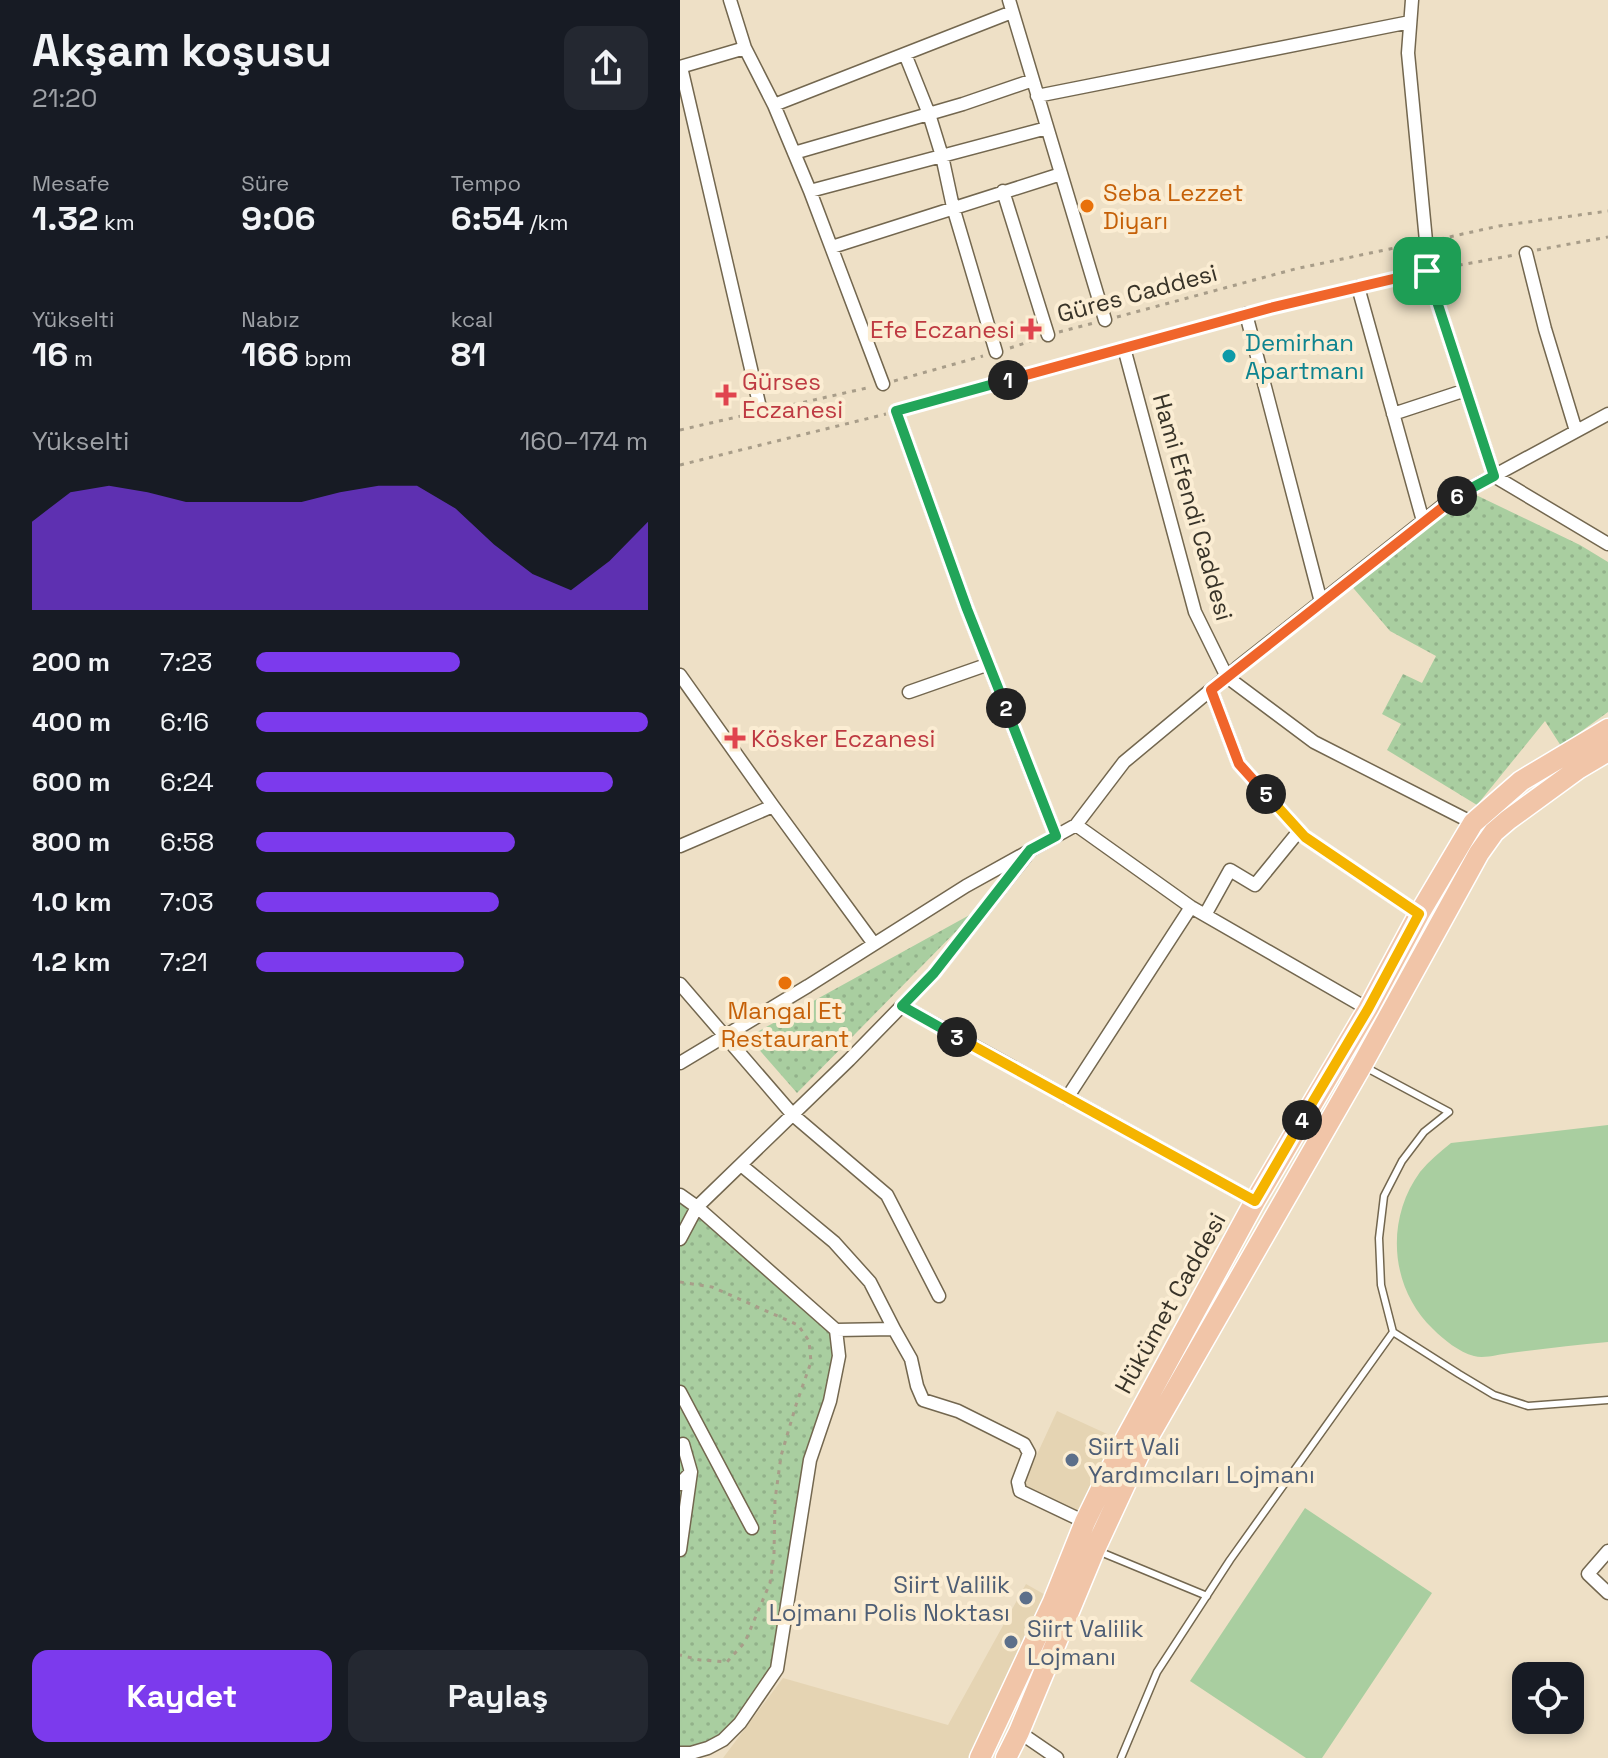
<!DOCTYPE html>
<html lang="tr">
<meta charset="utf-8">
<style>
body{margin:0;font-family:"Space Grotesk",sans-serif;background:#242831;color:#f1f3f6;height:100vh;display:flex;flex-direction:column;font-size:30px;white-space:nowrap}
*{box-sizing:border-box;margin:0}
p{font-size:26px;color:#9ea1a6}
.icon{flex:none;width:44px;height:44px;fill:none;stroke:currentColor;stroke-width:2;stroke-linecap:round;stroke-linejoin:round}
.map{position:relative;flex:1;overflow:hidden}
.details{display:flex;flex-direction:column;background:#171b24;width:680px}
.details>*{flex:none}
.fabs{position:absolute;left:832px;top:1662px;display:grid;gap:16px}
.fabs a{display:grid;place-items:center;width:72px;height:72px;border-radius:16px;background:#171b24;box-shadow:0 4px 12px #0003;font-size:40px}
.pin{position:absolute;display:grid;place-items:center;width:68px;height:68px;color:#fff;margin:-34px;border-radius:16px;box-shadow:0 4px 12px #0006}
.km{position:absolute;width:40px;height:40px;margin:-20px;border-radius:50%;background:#222;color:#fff;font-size:22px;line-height:40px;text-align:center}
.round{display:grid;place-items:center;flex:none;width:84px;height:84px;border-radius:16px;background:#242831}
.headline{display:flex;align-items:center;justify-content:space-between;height:136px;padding:0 32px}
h1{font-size:44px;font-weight:700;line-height:60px}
.stats{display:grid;grid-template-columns:repeat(3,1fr);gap:12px;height:136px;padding:8px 32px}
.stats div{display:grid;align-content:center}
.stats b{font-size:34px;font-weight:700}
.stats small{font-size:22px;font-weight:400}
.stats p{font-size:22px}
.chart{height:224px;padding:16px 32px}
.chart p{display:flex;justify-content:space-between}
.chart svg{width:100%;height:144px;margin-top:8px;fill:#7c3aed;opacity:.7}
.button{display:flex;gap:16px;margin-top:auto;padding:16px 32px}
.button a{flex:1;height:92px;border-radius:16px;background:#7c3aed;color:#fff;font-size:32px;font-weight:700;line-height:92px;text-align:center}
.button a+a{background:#242831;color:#f1f3f6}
ul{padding:0 32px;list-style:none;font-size:26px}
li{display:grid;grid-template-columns:128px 96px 1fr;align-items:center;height:60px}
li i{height:20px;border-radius:10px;background:#7c3aed}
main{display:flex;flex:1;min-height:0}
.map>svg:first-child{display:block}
.built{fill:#e5d4b3}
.park{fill:url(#park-dots)}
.pitch{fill:#a9cea0}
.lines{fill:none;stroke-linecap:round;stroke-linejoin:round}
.lane-casing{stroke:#73674f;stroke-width:9}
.street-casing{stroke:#73674f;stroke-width:15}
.primary-casing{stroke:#fff;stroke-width:23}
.path{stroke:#a89d89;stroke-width:3;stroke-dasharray:4 6;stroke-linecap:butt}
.lane{stroke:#fff;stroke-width:6}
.street{stroke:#fff;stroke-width:12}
.primary{stroke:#f1c5a8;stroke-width:20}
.split-1-casing{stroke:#fff;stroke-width:16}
.split-2-casing{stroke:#fff;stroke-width:16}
.split-3-casing{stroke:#fff;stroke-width:16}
.split-4-casing{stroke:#fff;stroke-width:16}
.split-5-casing{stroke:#fff;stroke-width:16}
.split-6-casing{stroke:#fff;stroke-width:16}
.split-7-casing{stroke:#fff;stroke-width:16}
.split-1{stroke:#f0652b;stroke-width:10}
.split-2{stroke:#22a559;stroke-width:10}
.split-3{stroke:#22a559;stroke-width:10}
.split-4{stroke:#f5b400;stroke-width:10}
.split-5{stroke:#f5b400;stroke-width:10}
.split-6{stroke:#f0652b;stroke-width:10}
.split-7{stroke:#22a559;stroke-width:10}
.food-dot{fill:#e8710a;stroke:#fbedd3;stroke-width:3}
.health-dot{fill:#e0444e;stroke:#fbedd3;stroke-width:3}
.culture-dot{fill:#0f9aa8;stroke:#fbedd3;stroke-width:3}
.service-dot{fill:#5c6f8a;stroke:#fbedd3;stroke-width:3}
.labels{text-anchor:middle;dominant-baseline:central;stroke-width:8;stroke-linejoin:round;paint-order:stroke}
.food-label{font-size:24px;fill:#c56008;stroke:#fbedd3;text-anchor:start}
.street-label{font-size:24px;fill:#383328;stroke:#fbedd3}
.health-label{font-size:24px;fill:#be3a42;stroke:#fbedd3;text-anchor:start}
.culture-label{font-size:24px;fill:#0d838f;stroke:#fbedd3;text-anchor:start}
.service-label{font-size:24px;fill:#4e5e75;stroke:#fbedd3;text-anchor:start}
</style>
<main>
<section class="details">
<div class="headline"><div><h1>Akşam koşusu</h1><p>21:20</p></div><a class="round"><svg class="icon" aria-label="share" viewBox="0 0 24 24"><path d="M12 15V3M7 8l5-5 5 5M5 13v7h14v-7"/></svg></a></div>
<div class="stats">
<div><p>Mesafe</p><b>1.32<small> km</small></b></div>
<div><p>Süre</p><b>9:06</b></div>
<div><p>Tempo</p><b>6:54<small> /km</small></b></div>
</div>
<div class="stats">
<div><p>Yükselti</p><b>16<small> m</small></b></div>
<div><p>Nabız</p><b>166<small> bpm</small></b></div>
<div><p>kcal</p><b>81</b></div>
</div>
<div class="chart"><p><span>Yükselti</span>160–174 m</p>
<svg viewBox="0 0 160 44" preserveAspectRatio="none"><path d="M0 44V17L10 8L20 6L30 8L40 11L50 11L60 11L70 11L80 8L90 6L100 6L110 13L120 24L130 33L140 38L150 29L160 17V44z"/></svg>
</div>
<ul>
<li><b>200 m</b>7:23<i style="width:52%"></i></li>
<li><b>400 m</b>6:16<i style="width:100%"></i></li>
<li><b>600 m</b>6:24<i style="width:91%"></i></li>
<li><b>800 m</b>6:58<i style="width:66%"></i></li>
<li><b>1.0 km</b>7:03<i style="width:62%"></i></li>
<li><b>1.2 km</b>7:21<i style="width:53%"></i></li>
</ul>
<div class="button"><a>Kaydet</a><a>Paylaş</a></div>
</section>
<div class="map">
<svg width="928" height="1758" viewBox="0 0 928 1758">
<defs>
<pattern id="park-dots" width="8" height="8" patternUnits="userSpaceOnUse" patternTransform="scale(2)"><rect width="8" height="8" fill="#a9cea0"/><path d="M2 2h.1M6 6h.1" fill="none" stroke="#92b18a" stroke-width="1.8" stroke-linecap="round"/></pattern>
</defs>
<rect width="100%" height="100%" fill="#eee0c6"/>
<!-- built -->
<path class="built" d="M377 1411 438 1439 403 1516 342 1487Z
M346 1584 369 1597 294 1758H43L103 1678 268 1725Z"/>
<!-- park -->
<path class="park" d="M788 494H794L900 545 928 562V712L881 746 865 721 797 805 707 750 721 724 702 714 723 674 742 683 756 656 710 631 669 583Z
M295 912 117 1093 68 1037Z
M0 1195 156 1330 159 1356 130 1460 97 1669 43 1740 0 1753Z"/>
<!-- pitch -->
<path class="pitch" d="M928 1125V1342C895 1345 863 1349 830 1353 820 1354 804 1359 794 1356 779 1352 764 1340 753 1329 710 1288 705 1220 740 1172 749 1161 760 1152 771 1143Z
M625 1508 752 1593 642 1758H626L510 1681Z"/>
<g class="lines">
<!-- lane casing -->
<g class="lane-casing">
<path id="lane" d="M713 1332 779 1374 814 1395 848 1406 928 1400
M418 1551 527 1596
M441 1758 477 1672 550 1560 713 1332 701 1285 699 1238 704 1196 722 1161 744 1132 769 1112 685 1067"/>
</g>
<!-- street casing -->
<g class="street-casing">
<path id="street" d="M50 0 65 48 94 105 130 191 203 384
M329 0 425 320
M732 0 728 53 746 241
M225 54 249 114 262 156 273 207 316 352
M0 67 65 48
M1 67 81 412
M357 96 730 22
M94 105 332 12
M114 153 283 104 353 80
M130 191 367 128
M323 191 368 335
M152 247 381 174
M846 253 865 329 896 431
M747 271 814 476 928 544
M678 287 743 521
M566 314 641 602
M444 348 515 612 547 677 634 742 793 823
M216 411 287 609 376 836
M713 414 786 390
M0 675 93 806 194 944
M531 690 559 764 625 837 739 914
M229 692 309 664
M396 825 511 907 688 1009
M0 846 93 806
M525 915 550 870 575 885 619 831
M0 984 113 1115 207 1195 259 1296
M222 1006 575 1201
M0 1063 128 986 286 886 396 825 444 762 557 668 771 499 928 414
M387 1098 511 907
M61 1165 154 1242 190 1282 214 1329 156 1330
M0 1195 17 1207 156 1330 159 1356 150 1401 130 1460 97 1669 60 1723 43 1740 28 1748 11 1753H0
M0 1239 17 1207 169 1060 254 973 346 856
M214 1329 231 1359 237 1386 243 1400 278 1411 344 1444 349 1453 338 1482 340 1491 405 1522
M0 1392 72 1528
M0 1484 11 1472 3 1444
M0 1550 11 1472
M928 1551 908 1574 928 1593
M339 1732 377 1758"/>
</g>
<!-- primary casing -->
<g class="primary-casing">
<path id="primary" d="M300 1758 373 1602 405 1522 445 1440 575 1201 688 1009 739 914 793 823 841 781 928 729
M326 1758 339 1732 415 1549 462 1448 682 1065 799 853 814 832 828 820 898 769 928 751"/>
</g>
<!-- path -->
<path class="path" d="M760 239 819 226 928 211
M857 250 928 237
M759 269 834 255
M689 285 736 273
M580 311 666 290
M437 317 615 269 733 244
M379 332 414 323
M456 344 553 318
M330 348 357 339
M214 381 303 356
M229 408 433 351
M94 409 191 387
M0 430 70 414
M0 465 206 414
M0 1282 32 1287 118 1325 129 1341 131 1362 116 1405 101 1456 95 1500 94 1554 90 1583 65 1642 47 1662 20 1660 0 1655"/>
<!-- lane -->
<use href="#lane" class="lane"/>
<!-- street -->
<use href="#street" class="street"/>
<!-- primary -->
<use href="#primary" class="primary"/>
</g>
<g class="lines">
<!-- split-1 casing -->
<g class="split-1-casing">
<path id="split-1" d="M328 380 590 308 747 271"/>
</g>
<!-- split-2 casing -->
<g class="split-2-casing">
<path id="split-2" d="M326 708 287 609 216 411 328 380"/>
</g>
<!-- split-3 casing -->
<g class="split-3-casing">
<path id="split-3" d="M277 1037 222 1006 254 973 350 850 376 836 326 708"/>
</g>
<!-- split-4 casing -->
<g class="split-4-casing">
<path id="split-4" d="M277 1037 575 1201 622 1120"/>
</g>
<!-- split-5 casing -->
<g class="split-5-casing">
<path id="split-5" d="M586 794 625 837 739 914 688 1009 622 1120"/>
</g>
<!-- split-6 casing -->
<g class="split-6-casing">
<path id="split-6" d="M586 794 559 764 531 690 777 496"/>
</g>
<!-- split-7 casing -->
<g class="split-7-casing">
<path id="split-7" d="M747 271 814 476 777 496"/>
</g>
<!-- split-1 -->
<use href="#split-1" class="split-1"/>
<!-- split-2 -->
<use href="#split-2" class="split-2"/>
<!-- split-3 -->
<use href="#split-3" class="split-3"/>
<!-- split-4 -->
<use href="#split-4" class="split-4"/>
<!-- split-5 -->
<use href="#split-5" class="split-5"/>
<!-- split-6 -->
<use href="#split-6" class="split-6"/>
<!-- split-7 -->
<use href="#split-7" class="split-7"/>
</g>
<!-- markers -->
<g class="food-dot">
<circle cx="407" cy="206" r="8"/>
<circle cx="105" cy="983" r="8"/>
</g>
<g class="health-dot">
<path d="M347 317h8v8h8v8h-8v8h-8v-8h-8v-8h8z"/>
<path d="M42 383h8v8h8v8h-8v8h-8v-8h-8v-8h8z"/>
<path d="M51 726h8v8h8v8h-8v8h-8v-8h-8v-8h8z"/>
</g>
<circle class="culture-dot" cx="549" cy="356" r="8"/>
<g class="service-dot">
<circle cx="392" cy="1460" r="8"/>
<circle cx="346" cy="1598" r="8"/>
<circle cx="331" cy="1642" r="8"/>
</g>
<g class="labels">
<!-- food labels -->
<g class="food-label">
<text x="423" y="192">Seba Lezzet<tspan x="423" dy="28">Diyarı</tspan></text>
<text x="105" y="1010" text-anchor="middle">Mangal Et<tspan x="105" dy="28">Restaurant</tspan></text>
</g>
<!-- street labels -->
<g class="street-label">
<text transform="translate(457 293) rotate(-15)">Güres Caddesi</text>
<text transform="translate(513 507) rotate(74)">Hami Efendi Caddesi</text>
<text transform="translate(490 1303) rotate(-61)">Hükümet Caddesi</text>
</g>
<!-- health labels -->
<g class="health-label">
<text x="335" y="329" text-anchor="end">Efe Eczanesi</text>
<text x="62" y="381">Gürses<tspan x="62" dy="28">Eczanesi</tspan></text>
<text x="71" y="738">Kösker Eczanesi</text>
</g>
<!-- culture labels -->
<g class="culture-label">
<text x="565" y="342">Demirhan<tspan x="565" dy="28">Apartmanı</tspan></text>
</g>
<!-- service labels -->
<g class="service-label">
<text x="408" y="1446">Siirt Vali<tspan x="408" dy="28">Yardımcıları Lojmanı</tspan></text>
<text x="330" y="1584" text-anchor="end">Siirt Valilik<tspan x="330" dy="28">Lojmanı Polis Noktası</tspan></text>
<text x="347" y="1628">Siirt Valilik<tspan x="347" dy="28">Lojmanı</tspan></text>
</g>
</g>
</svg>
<div class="fabs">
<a><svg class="icon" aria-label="locate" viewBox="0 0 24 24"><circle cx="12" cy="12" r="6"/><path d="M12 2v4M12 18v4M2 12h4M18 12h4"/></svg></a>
</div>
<div class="pin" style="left:747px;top:271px;background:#1e9e55"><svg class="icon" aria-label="arrive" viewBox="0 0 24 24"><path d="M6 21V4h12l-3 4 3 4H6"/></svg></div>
<b class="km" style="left:328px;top:380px">1</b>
<b class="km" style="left:326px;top:708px">2</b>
<b class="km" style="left:277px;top:1037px">3</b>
<b class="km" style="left:622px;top:1120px">4</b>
<b class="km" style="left:586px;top:794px">5</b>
<b class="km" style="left:777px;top:496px">6</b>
</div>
</main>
